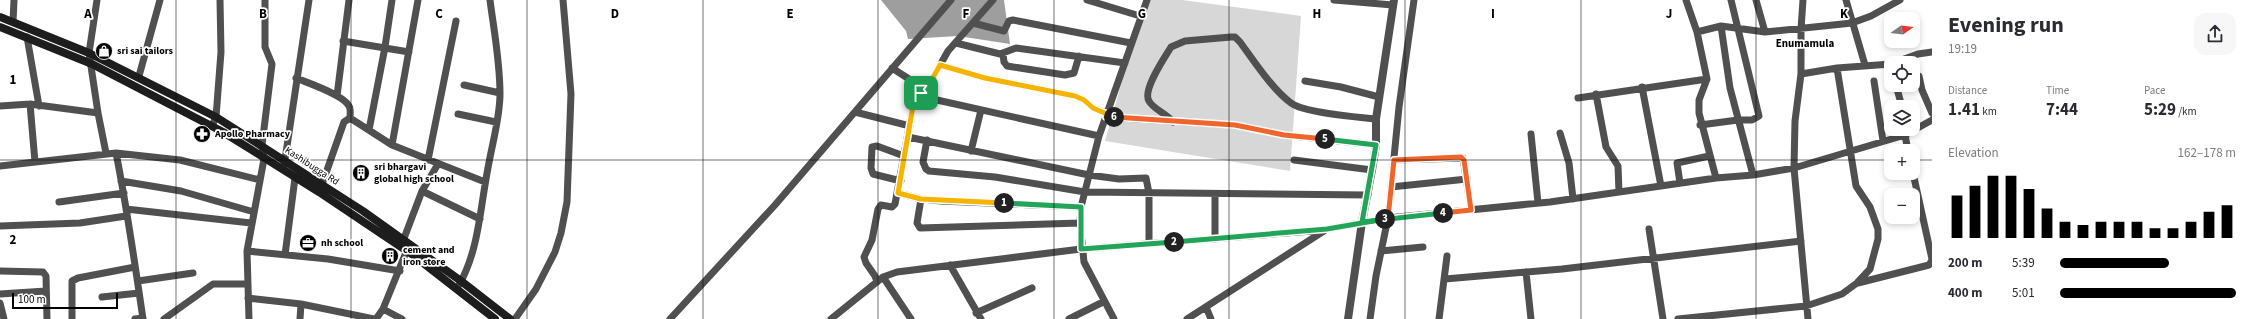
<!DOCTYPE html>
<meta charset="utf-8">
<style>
body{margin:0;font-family:"Source Sans 3",sans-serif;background:#f7f7f7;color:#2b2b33;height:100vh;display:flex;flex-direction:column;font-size:15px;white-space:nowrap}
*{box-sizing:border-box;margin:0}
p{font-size:13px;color:#7c7c81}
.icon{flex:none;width:22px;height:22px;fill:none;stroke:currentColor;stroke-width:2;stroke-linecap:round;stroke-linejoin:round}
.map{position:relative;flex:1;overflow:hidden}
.side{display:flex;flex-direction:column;background:#fff;width:320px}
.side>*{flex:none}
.needle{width:26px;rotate:76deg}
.buttons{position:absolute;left:1884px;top:12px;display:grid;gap:8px}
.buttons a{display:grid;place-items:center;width:36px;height:36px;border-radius:8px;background:#fff;box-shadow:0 2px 6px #0003;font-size:20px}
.scale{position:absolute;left:12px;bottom:10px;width:106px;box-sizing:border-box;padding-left:4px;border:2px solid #000;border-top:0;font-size:11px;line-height:14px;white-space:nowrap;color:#000;-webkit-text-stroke:3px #fff;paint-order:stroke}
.pin{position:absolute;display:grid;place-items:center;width:34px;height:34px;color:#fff;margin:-17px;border-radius:8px;box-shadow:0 2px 6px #0006}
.km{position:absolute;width:20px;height:20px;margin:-10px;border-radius:50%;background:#222;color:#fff;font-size:11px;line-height:20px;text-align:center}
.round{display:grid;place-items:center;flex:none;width:42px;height:42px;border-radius:12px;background:#f7f7f7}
.head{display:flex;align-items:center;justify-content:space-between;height:68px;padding:0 16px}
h1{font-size:22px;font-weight:700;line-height:30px}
.figures{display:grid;grid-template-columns:repeat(3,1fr);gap:6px;height:68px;padding:4px 16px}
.figures div{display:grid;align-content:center}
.figures b{font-size:17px;font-weight:700}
.figures small{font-size:11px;font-weight:400}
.figures p{font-size:11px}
.chart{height:112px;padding:8px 16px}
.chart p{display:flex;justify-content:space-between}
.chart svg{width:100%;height:72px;margin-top:4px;stroke:#000;stroke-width:6}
ul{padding:0 16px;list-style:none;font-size:13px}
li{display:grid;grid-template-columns:64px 48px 1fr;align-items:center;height:30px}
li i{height:10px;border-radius:5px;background:#000}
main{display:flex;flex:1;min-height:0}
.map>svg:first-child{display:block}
.green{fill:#d7d7d7}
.water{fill:#9e9e9e}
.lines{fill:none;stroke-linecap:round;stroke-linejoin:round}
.minor{stroke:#505050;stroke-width:7}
.tertiary{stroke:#505050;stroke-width:8}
.secondary{stroke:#1d1d1d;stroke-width:8}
.split-1-casing{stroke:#fff;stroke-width:8}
.split-2-casing{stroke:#fff;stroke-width:8}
.split-3-casing{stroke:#fff;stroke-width:8}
.split-4-casing{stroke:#fff;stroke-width:8}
.split-5-casing{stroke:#fff;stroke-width:8}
.split-6-casing{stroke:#fff;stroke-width:8}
.split-7-casing{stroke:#fff;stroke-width:8}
.split-1{stroke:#f5b400;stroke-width:5}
.split-2{stroke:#22a559;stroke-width:5}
.split-3{stroke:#22a559;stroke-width:5}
.split-4{stroke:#f0652b;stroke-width:5}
.split-5{stroke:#22a559;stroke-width:5}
.split-6{stroke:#f0652b;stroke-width:5}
.split-7{stroke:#f5b400;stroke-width:5}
.grid{fill:none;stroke:#000;stroke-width:1;stroke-opacity:0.55}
.labels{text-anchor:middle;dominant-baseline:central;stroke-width:3.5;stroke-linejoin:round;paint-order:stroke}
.poi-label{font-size:10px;font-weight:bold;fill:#000;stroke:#fff;text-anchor:start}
.street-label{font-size:10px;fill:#000;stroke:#fff}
.neighbourhood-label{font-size:11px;font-weight:bold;fill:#000;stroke:#fff}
.grid-label{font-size:13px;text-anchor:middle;font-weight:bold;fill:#000;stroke:#fff;stroke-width:3.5;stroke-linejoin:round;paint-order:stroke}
</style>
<main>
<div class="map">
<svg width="1932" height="319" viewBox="0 0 1932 319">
<rect width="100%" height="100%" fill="#fff"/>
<!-- green -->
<path class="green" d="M1145 0H1182L1301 16 1290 171 1105 141Z"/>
<!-- water -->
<path class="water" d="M881 0H1004L1010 44 958 36 908 39 906 31Z"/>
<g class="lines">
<!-- minor -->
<path class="minor" d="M97 0 89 53 98 113 106 153
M1087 0 1140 16
M1334 0 1393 5
M1686 0 1697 32 1707 79 1699 100V113L1716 178
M1756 0 1765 32
M1803 0 1801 29V74L1795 121 1794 168 1808 319
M1846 0 1865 65
M13 22 14 0
M973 23 1004 31 1009 21 1013 20 1131 43
M1721 26 1730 88 1753 175
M1697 32 1721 26 1765 32 1852 23 1871 16 1900 0
M27 37 39 106
M343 41 409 52
M956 43 1000 54 1016 48 1125 63
M1003 54 1004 62 1007 66 1065 75 1074 73 1079 56
M1893 63 1918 54 1932 52
M940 65 985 78 1075 96 1084 100 1093 108 1107 113
M892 68 926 90
M1801 74 1837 68 1891 64
M139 76 160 0
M1919 76 1922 90 1932 113
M296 78C308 83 344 95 349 106 351 109 350 114 350 118L392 145 485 182
M1305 81 1341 87 1379 97
M1874 81 1883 141
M464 85 500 93
M1896 85 1902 107
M1642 87 1661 186
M921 93 937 100 1099 136
M1596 94 1606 147 1618 166 1619 192
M337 96 349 0
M1578 98 1707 79
M30 104 35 162
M0 106 30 104 98 113
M855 112 910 126
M458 114 496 122
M1106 117 1235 125 1284 135 1376 145
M1173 122C1167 114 1153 109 1149 101 1142 90 1165 57 1171 47L1185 41 1231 37H1235L1240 42C1254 61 1272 89 1291 103 1304 113 1357 117 1376 119
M1700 125 1738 120H1752L1759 116 1731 0
M212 126 216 117 221 52 220 0
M369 130 385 47 392 0
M1560 133 1569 163 1573 199
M1531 134 1538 203
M1905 135 1908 151
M908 137 1089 175 1119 179 1146 178 1149 193V244
M927 140 923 162 926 169 929 171 995 177 1085 192 1368 195
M392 145 418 0
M971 151 981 110
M116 153C127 208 135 264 143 319
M428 160 456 21
M1294 160 1372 170
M1394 160 1463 158 1471 210
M0 166 116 153 180 160 260 180
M284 166 309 0
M1913 173 1932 259
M121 181 181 191 254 212
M901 181 873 174 871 168 872 147 877 146 904 156
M1680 183 1677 163 1709 156
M1391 187 1467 179
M320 190 344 122 350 118
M422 191 480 219
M898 193 921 199 941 201 1081 207
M921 199 917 223 920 228 1080 223
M59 202 124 193
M126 209 251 223
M0 226 80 223 126 216
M1649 229 1663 319
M1215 239V194
M403 241 422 191 438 164
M247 251 328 259 400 271
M1381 251 1423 247
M285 255 295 178
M950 265 981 319
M0 271 43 272 46 276 47 319
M1526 272 1531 319
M883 277 911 319
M1445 279 1562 269 1801 241
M138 281 193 273
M877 282 875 276 866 263 864 257 872 240 878 209 881 205 892 207 895 204 914 100 916 95 926 90 948 51 993 0
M1858 283 1929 265 1932 260
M459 285C479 250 480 208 488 168 492 144 500 118 500 94 500 62 494 31 490 0
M0 294 46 291
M102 297 139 293
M248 298 301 304 374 319
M0 303 4 319
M1206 307 1211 319
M383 309 402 319
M976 313 1032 288
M72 319V281L78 278 135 267
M135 319 143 318
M164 319 213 284H248
M249 319 247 251 264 159 262 145 272 64 265 47V0
M300 319 301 304
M376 319 383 309 409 245
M515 319 536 289 555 252 561 233 567 202 571 94 563 0
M670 319 775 205 951 0
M831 319 883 277 897 272 1081 249 1325 230
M1069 319 1103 302
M1114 319 1084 262 1080 223 1081 207 1099 136 1147 0
M1187 319 1327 229 1388 218 1550 202 1716 178 1753 175 1794 168 1905 135 1932 120
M1370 319 1376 276 1388 218 1399 107 1414 0
M1439 319 1447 256
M1678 319 1806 306 1842 294 1857 283 1870 269 1878 239V229L1870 207 1856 186 1837 68"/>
<!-- tertiary -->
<path class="tertiary" d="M1348 319 1362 222 1372 170 1376 145V119L1394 0"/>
<!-- secondary -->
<path class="secondary" d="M0 17 89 53 216 117 363 211 461 281 510 319
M0 27 92 64 223 132 319 192 413 255 495 319"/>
</g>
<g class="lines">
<!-- split-1 casing -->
<g class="split-1-casing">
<path id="split-1" d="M921 93 914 100 898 193 921 199 1004 203"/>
</g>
<!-- split-2 casing -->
<g class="split-2-casing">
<path id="split-2" d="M1004 203 1081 207V249L1174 242"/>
</g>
<!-- split-3 casing -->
<g class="split-3-casing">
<path id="split-3" d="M1174 242 1327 229 1385 219"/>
</g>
<!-- split-4 casing -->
<g class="split-4-casing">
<path id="split-4" d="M1385 219 1388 218 1394 160 1461 157 1464 160 1471 210 1443 213"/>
</g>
<!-- split-5 casing -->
<g class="split-5-casing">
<path id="split-5" d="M1325 139 1376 145 1362 222 1443 213"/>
</g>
<!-- split-6 casing -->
<g class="split-6-casing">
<path id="split-6" d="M1114 117 1235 125 1284 135 1325 139"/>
</g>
<!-- split-7 casing -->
<g class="split-7-casing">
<path id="split-7" d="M921 93 926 90 940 65 985 78 1075 96 1084 100 1093 108 1107 114 1106 117H1114"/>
</g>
<!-- split-1 -->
<use href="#split-1" class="split-1"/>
<!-- split-2 -->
<use href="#split-2" class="split-2"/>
<!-- split-3 -->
<use href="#split-3" class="split-3"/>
<!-- split-4 -->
<use href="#split-4" class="split-4"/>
<!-- split-5 -->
<use href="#split-5" class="split-5"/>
<!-- split-6 -->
<use href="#split-6" class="split-6"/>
<!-- split-7 -->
<use href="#split-7" class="split-7"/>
</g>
<!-- grid -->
<path class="grid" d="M176 0V319M351 0V319M527 0V319M703 0V319M878 0V319M1054 0V319M1229 0V319M1405 0V319M1581 0V319M1756 0V319M0 160H1891M1913 160H1932"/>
<!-- icons -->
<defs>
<g id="shop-disc" transform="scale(0.9)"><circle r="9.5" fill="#000" stroke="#fff"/><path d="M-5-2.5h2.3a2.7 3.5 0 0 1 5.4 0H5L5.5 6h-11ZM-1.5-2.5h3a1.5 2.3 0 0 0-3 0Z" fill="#fff"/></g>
<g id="pharmacy-disc" transform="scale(0.9)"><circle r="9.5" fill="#000" stroke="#fff"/><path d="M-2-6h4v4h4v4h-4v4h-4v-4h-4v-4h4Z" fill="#fff"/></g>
<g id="building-disc" transform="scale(0.9)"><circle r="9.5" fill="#000" stroke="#fff"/><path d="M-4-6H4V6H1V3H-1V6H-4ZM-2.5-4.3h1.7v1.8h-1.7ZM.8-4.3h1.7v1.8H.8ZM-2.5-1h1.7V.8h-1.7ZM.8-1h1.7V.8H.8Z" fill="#fff"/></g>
<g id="office-disc" transform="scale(0.9)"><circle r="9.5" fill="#000" stroke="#fff"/><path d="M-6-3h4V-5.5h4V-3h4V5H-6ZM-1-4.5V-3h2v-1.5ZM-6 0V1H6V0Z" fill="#fff"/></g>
</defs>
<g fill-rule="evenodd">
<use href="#shop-disc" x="104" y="51"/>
<use href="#pharmacy-disc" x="202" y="134"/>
<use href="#building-disc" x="361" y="173"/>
<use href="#office-disc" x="308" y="243"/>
<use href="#building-disc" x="390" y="256"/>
</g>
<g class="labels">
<!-- poi labels -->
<g class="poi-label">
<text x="117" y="51">sri sai tailors</text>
<text x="215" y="134">Apollo Pharmacy</text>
<text x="374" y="167">sri bhargavi<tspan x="374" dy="12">global high school</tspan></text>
<text x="321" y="243">nh school</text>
<text x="403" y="250">cement and<tspan x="403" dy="12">iron store</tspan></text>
</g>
<!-- street labels -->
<g class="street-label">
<text transform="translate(312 166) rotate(33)">Kashibugga Rd</text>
</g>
<!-- neighbourhood labels -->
<g class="neighbourhood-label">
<text x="1805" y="43">Enumamula</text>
</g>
</g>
<g class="grid-label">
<text x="88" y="18">A</text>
<text x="263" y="18">B</text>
<text x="439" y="18">C</text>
<text x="615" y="18">D</text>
<text x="790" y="18">E</text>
<text x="966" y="18">F</text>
<text x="1142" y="18">G</text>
<text x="1317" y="18">H</text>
<text x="1493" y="18">I</text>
<text x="1669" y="18">J</text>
<text x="1844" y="18">K</text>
<text x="13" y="84">1</text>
<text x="13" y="244">2</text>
</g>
</svg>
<div class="buttons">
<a><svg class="needle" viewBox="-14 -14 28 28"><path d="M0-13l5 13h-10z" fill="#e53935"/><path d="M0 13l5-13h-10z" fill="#7c7c81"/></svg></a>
<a><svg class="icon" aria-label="locate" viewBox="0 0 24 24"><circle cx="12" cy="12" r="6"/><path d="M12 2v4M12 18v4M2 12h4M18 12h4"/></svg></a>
<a><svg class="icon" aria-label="layers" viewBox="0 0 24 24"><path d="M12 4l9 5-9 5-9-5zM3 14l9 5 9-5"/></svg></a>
<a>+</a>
<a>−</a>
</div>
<div class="scale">100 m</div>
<div class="pin" style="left:921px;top:93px;background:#1e9e55"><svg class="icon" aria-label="arrive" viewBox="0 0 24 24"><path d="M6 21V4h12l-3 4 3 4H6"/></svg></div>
<b class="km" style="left:1004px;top:203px">1</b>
<b class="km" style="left:1174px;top:242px">2</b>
<b class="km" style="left:1385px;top:219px">3</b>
<b class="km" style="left:1443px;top:213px">4</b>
<b class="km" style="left:1325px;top:139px">5</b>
<b class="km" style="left:1114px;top:117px">6</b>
</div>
<section class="side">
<div class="head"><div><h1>Evening run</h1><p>19:19</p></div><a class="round"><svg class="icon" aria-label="share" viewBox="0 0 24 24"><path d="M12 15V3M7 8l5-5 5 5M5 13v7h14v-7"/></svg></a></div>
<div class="figures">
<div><p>Distance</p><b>1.41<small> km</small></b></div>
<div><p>Time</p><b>7:44</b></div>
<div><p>Pace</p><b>5:29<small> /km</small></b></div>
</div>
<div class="chart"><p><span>Elevation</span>162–178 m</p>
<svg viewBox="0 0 160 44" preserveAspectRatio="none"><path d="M5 44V18M15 44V12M25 44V6M35 44V6M45 44V14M55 44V26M65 44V34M75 44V36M85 44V34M95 44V34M105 44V34M115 44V38M125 44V38M135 44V34M145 44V28M155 44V24"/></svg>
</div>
<ul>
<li><b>200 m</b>5:39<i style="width:62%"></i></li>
<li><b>400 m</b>5:01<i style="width:100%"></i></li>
</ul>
</section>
</main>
